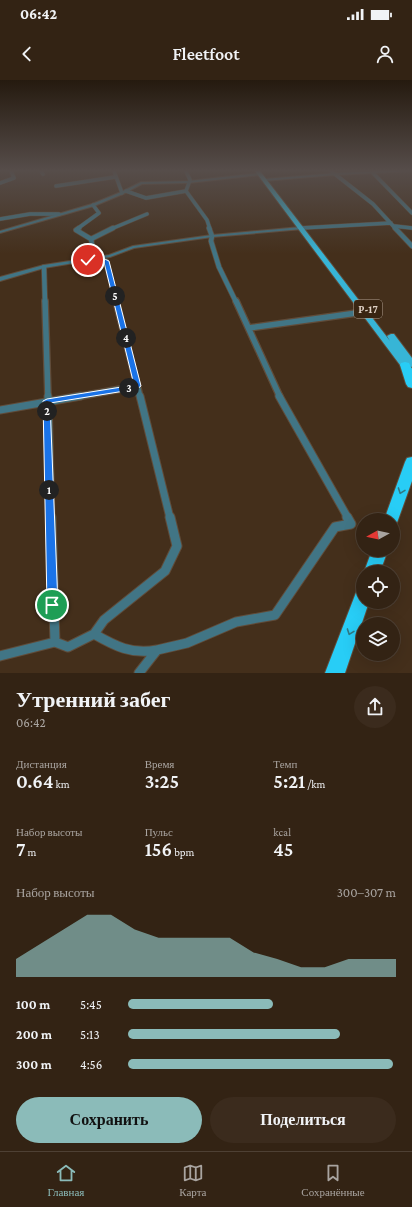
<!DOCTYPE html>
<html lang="ru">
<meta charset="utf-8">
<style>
body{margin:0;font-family:"Crimson Pro",serif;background:#3b2b1d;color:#f1f3f6;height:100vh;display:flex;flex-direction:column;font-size:15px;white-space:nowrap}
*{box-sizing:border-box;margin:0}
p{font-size:13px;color:#a9a4a0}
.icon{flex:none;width:22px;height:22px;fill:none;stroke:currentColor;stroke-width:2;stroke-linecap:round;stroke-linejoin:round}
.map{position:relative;height:593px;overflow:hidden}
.side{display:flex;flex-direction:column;background:#332314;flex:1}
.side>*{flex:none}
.needle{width:26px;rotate:262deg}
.controls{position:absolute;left:356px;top:433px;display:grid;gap:8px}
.controls a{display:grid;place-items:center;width:44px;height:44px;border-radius:50%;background:#332314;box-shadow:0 4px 16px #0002,0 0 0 1px #4e4034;font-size:20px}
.pin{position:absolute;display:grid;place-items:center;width:34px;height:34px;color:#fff;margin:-17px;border:2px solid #fff;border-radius:50%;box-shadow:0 1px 4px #0007}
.km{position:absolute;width:20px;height:20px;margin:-10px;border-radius:50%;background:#222;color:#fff;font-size:11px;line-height:20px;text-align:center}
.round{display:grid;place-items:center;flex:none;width:42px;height:42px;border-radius:21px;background:#3b2b1d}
.headline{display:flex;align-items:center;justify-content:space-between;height:68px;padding:0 16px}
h1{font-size:22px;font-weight:600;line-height:30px}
.stats{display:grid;grid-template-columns:repeat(3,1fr);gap:6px;height:68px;padding:4px 16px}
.stats div{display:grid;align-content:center}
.stats b{font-size:20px;font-weight:600}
.stats small{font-size:11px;font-weight:400}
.stats p{font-size:11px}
.chart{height:112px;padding:8px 16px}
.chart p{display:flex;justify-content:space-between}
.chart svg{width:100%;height:72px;margin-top:4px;fill:#8bbbb9;opacity:.7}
.primary-button{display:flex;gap:8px;margin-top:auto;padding:8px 16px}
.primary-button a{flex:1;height:46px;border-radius:24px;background:#8bbbb9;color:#111;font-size:16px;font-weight:600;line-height:46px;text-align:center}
.primary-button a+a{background:#3b2b1d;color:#f1f3f6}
ul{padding:0 16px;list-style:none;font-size:13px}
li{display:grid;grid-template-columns:64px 48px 1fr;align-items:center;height:30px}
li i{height:10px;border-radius:5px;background:#8bbbb9}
.status{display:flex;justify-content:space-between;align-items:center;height:28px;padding:0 20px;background:#332314;direction:ltr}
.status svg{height:11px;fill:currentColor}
header{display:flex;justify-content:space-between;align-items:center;height:52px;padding:0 16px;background:#332314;font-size:18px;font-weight:600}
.tabs{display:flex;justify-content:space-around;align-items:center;height:56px;border-top:1px solid #4e4034;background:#332314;font-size:11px;color:#a9a4a0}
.tabs a{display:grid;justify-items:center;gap:2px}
.tabs .on{color:#8bbbb9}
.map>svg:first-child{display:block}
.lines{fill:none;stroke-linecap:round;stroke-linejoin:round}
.minor-far4-casing{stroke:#604c3a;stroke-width:4.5}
.minor-far3-casing{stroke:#604c3a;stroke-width:6}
.minor-far2-casing{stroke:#604c3a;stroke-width:8}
.minor-far1-casing{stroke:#604c3a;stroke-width:9}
.minor-casing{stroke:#604c3a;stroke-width:11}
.tertiary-casing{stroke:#604c3a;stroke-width:2}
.primary-casing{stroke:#604c3a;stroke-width:2}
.motorway-casing{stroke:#604c3a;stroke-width:2}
.minor-far4{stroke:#417585;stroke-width:3.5}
.minor-far3{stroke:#417585;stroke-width:4.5}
.minor-far2{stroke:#417585;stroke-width:5.5}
.minor-far1{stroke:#417585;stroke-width:7}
.minor{stroke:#417585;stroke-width:9}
.tertiary{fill:#417585;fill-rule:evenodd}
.primary{fill:#37b5d6;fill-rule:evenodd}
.motorway{fill:#28cdf6;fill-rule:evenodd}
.oneway{stroke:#307984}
.route{fill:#1a73e8;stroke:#fff}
.labels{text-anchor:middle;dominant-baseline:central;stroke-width:4;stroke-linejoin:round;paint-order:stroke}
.shield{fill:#392512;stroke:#ae9e90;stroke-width:1}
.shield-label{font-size:11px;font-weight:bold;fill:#e0d2c6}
</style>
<div class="status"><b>06:42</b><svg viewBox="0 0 49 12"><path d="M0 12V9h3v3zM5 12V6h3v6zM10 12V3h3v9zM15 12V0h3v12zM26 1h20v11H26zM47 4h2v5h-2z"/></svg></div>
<header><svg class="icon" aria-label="back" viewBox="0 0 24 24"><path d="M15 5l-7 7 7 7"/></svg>Fleetfoot<svg class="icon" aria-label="person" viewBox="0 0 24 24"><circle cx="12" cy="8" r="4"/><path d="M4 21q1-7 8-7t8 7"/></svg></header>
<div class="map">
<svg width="412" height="593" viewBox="0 0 412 593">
<rect width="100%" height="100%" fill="#442f1b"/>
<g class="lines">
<!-- minor-far4 casing -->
<g class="minor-far4-casing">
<path id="minor-far4" d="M41 91 43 94
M114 91 122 113
M186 91 190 100 186 111 207 140 210 149
M331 91 373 124 396 149
M373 93 412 133
M0 103 14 98 11 91
M56 106 115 97
M126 111 146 118 186 111
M0 139 30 134H59
M394 146 412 148
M301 148 391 143
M77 149 99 133 93 125
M111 149 147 134"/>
</g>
<!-- minor-far3 casing -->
<g class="minor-far3-casing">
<path id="minor-far3" d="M79 148 76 150 91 159 94 175 106 181 116 222
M209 148 212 156 211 161 219 187 236 222
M395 148 412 166
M91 159 113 148
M44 187 45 222"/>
</g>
<!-- minor-far2 casing -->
<g class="minor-far2-casing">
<path id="minor-far2" d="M45 221 48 317
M116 221 140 317
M236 221 280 317
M249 248 364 232
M76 317 137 306"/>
</g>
<!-- minor-far1 casing -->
<g class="minor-far1-casing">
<path id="minor-far1" d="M48 316 51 438
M140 316 170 438
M279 316 348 438
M0 330 81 316"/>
</g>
<!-- minor casing -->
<g class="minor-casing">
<path id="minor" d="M94 554 104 540 165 491 177 466 170 437
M55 562 68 567 94 554C115 566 132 575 157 570L139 593
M157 570 187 563 236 542 275 535 335 447 351 444 347 437
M0 576 55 562 51 437"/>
</g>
<!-- tertiary casing -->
<g class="tertiary-casing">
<path id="tertiary" d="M376 91H412L335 95 264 101 262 100 264 99 335 93Z
M259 93 260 95 188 103 142 104 123 114 94 126 0 153V151L92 124 121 112 141 102 188 101Z
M301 147 303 148V149L212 157 134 168 110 177 44 188 0 201V197L44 185 109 175 133 166 212 155Z"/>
</g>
<!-- primary casing -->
<g class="primary-casing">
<path id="primary" d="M255 91H260L390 261 387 256 391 254H394L412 278V287L410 286 412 289V298L409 297Z"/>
</g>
<!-- motorway casing -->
<g class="motorway-casing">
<path id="motorway" d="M405 282 409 283 412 289V308L408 307 406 304 400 285 401 283Z
M412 377V401L398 440 396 445 393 446V440H384L405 382 407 378Z
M372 470H388L380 492H364Z
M363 508V522H369L345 593H325L357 510Z"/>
</g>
<!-- minor-far4 -->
<use href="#minor-far4" class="minor-far4"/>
<!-- minor-far3 -->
<use href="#minor-far3" class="minor-far3"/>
<!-- minor-far2 -->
<use href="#minor-far2" class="minor-far2"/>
<!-- minor-far1 -->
<use href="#minor-far1" class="minor-far1"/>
<!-- minor -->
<use href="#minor" class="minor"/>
<!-- tertiary -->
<use href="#tertiary" class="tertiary"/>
<!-- primary -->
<use href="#primary" class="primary"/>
<!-- motorway -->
<use href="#motorway" class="motorway"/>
</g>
<!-- one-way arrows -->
<defs><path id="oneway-chevron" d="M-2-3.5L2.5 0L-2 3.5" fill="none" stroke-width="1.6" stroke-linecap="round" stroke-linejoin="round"/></defs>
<g class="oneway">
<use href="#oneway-chevron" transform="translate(401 411) rotate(110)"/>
<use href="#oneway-chevron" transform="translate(350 552) rotate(110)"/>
</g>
<!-- sky -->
<linearGradient id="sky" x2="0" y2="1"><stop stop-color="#251a0f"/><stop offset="0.52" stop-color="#564d4a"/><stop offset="1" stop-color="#564d4a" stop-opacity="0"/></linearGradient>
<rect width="412" height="174" fill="url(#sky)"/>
<!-- route -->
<path class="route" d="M100 177 109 181 141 306 137 309 50 323 58 525 56 529 52 530 49 529 47 525 43 321 47 319 134 305 104 182C98 179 91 183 86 180Z"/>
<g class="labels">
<!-- shield labels -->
<rect class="shield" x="354" y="220" width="28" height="18" rx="3"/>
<g class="shield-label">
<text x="368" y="229">P-17</text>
</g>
</g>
</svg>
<div class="controls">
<a><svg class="needle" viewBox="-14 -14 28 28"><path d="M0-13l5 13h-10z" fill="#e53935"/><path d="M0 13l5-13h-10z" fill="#a9a4a0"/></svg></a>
<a><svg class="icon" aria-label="locate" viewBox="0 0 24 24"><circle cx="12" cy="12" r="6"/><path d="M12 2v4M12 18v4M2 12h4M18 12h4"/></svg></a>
<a><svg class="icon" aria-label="layers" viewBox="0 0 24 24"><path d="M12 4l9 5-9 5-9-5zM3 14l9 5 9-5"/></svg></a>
</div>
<div class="pin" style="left:52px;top:525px;background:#1e9e55"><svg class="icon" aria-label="arrive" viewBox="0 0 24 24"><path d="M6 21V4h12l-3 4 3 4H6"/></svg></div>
<div class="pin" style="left:88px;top:180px;background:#d93025"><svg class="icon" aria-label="check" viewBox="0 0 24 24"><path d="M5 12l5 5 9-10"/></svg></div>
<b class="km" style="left:49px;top:410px">1</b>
<b class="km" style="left:47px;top:331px">2</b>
<b class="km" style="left:129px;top:308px">3</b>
<b class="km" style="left:126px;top:258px">4</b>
<b class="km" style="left:115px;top:216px">5</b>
</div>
<section class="side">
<div class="headline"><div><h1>Утренний забег</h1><p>06:42</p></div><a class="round"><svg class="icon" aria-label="share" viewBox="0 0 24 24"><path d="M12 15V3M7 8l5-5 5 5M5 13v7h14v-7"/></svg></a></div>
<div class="stats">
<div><p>Дистанция</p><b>0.64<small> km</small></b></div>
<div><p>Время</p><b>3:25</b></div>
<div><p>Темп</p><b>5:21<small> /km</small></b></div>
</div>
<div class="stats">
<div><p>Набор высоты</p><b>7<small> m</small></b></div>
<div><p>Пульс</p><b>156<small> bpm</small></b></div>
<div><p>kcal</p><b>45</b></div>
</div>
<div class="chart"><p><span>Набор высоты</span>300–307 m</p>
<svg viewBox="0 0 160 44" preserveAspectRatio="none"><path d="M0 44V33L10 24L20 15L30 6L40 6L50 15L60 20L70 20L80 20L90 20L100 29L110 33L120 38L130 38L140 33L150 33L160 33V44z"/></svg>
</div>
<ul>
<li><b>100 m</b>5:45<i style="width:54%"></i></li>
<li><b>200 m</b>5:13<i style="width:79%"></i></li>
<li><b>300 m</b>4:56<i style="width:99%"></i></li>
</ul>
<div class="primary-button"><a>Сохранить</a><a>Поделиться</a></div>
</section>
<nav class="tabs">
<a class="on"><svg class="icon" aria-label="home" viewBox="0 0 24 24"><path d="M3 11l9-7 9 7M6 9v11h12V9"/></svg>Главная</a>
<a><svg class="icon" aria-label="map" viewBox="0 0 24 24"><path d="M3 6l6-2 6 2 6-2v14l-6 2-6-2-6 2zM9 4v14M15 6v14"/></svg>Карта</a>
<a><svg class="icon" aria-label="saved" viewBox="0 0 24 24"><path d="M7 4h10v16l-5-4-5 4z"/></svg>Сохранённые</a>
</nav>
